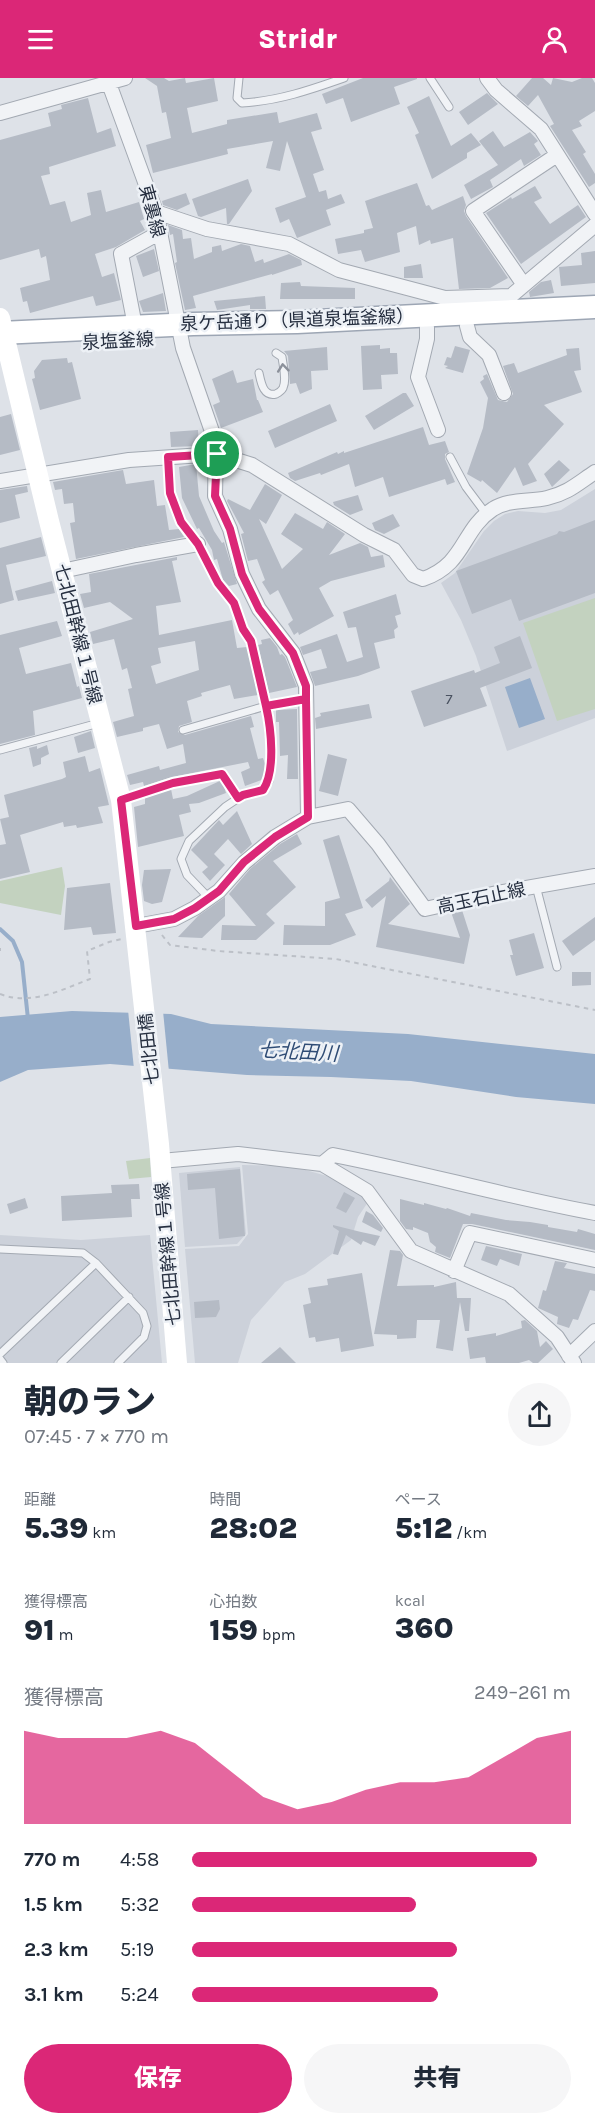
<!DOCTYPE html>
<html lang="ja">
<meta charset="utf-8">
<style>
body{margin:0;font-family:Karla,"Noto Sans JP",sans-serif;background:#f6f6f7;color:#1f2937;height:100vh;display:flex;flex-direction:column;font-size:22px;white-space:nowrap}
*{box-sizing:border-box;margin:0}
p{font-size:20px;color:#747a83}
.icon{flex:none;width:33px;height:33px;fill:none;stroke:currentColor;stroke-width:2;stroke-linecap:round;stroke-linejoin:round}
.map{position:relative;height:1285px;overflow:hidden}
.sheet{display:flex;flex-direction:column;background:#fff;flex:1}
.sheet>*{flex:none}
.pin{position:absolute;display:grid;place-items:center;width:51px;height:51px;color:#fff;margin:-26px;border:3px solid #fff;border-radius:50%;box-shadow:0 2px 6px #0007}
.round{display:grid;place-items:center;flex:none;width:63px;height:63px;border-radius:32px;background:#f6f6f7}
.summary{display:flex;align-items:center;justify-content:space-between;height:102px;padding:0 24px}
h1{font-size:33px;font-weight:800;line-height:45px}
.stats{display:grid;grid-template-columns:repeat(3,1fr);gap:9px;height:102px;padding:6px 24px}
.stats div{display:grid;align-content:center}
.stats b{font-size:30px;font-weight:800}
.stats small{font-size:16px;font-weight:400}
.stats p{font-size:16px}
.chart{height:168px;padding:12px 24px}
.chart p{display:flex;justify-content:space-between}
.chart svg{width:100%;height:108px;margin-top:6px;fill:#db2777;opacity:.7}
.button{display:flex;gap:12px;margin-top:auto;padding:12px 24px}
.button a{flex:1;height:69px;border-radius:36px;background:#db2777;color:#fff;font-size:24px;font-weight:800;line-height:69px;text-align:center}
.button a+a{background:#f6f6f7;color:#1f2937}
ul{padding:0 24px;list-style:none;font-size:20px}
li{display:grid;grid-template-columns:96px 72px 1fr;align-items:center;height:45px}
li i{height:15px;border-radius:8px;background:#db2777}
header{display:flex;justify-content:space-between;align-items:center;height:78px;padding:0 24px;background:#db2777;color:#fff;font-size:27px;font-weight:800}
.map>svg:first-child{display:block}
.built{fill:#ccd1da}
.green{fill:#c3d2bf}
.water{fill:#97aeca}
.pier{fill:#dee2e8}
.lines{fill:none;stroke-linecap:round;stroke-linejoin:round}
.stream{stroke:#97aeca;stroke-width:4}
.building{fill:#b5bbc5;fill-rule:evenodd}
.lane-casing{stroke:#a3a9b2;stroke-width:9}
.street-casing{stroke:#a3a9b2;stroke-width:16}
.primary-casing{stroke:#9da6b4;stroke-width:25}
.path{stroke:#bcc0c7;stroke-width:2;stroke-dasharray:4.5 4.5;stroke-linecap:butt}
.lane{stroke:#f1f3f6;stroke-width:7}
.street{stroke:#f1f3f6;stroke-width:14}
.secondary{stroke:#fff;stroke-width:20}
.primary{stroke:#fff;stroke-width:22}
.oneway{stroke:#8c919b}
.route-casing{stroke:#fff;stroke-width:12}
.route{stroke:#db2777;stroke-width:8}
.labels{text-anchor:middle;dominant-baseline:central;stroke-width:5;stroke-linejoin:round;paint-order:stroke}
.number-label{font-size:15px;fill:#4a5261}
.street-label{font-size:18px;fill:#262f40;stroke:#edf1f6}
.water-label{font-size:20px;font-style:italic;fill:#2f4c75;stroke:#edf1f6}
</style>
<header><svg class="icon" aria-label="menu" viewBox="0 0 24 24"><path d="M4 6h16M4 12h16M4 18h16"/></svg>Stridr<svg class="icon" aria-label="person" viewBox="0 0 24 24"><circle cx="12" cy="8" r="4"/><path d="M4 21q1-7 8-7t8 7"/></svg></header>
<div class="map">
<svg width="595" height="1285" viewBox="0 0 595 1285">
<rect width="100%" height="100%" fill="#dee2e8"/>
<!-- built -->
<path class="built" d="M595 411V640L507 673 476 578 461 542 441 505 455 495 484 453 494 443 505 436 518 433 545 435 561 432Z
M242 1087 291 1088 327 1098 370 1121 358 1139 351 1162 305 1196 285 1204 251 1242 238 1285H195L185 1171 239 1168 248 1156Z
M240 1089 246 1156 237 1166 185 1169 179 1095Z
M0 1157 81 1162 150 1157 162 1285H0Z"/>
<!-- green -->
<path class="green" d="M595 520V631L557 643 523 545Z
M62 789 65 808 61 837 0 825V803Z
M150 1080 151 1099 129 1101 126 1083Z"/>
<!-- water -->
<path class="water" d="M530 600 545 641 519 650 505 609Z
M72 933 171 936 211 946 408 956 595 976V1026L516 1019 411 1003 331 999 247 997 110 986 28 992 0 1004V939Z"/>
<!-- pier -->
<path class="pier" d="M128 932 163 933 169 994 134 991Z"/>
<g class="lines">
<!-- stream -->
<path class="stream" d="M0 851 13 863 22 884 28 941"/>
</g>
<!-- building -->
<path class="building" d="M145 0H164L169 3 185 0 186 5 214 0 218 23 187 30 192 55 227 46V42L277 34 279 45 317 35 322 51 311 54 324 92 313 96 319 114 326 112 328 121 341 116 345 125 326 132 331 147 297 160 289 141 280 145 275 130 306 119 287 63 280 93 266 90 273 63 227 71 228 76 153 95 146 67 171 60 166 34 162 35 157 8Z
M363 0H417V1L394 9 400 26 351 44 343 20 326 26 322 16Z
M532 0H543L551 7 553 0 572 4 582 0H592L595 5V33L579 43 582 48 572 52 586 74 583 76 595 96V105L589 109 550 48 554 46 538 17 528 28 516 18Z
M487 15 498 26 468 47 459 34Z
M429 18 451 68 471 55 481 67 467 75V80L432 101 415 57 419 55 407 29Z
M88 20 97 55 111 50 116 68 49 89 50 96 41 98 50 127 65 123 71 144 91 137 87 115 101 112 106 134 139 124 144 141 140 143 145 152 116 169 95 176 102 199 114 195 121 222 96 228 93 218 30 235 27 223 23 224 20 210 50 202 46 178 41 180 39 171 0 182V62L51 48 48 35 62 31 61 27Z
M493 53 504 69 530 54 538 63 534 66 541 77 524 88 521 81 490 102 493 109 471 121 464 107 498 87 479 63Z
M248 101 252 113 229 146H227L226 130 201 139 198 138 192 121Z
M417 105 426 128 429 127 432 132 463 118 466 127 464 133 466 138 508 200 490 210 459 211 453 160 431 166 430 162 419 167 416 148 397 155 400 174 365 184 361 172 338 176 335 161 364 155V152L373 150 365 123Z
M535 108 542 120 534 124 550 146 578 127 586 139 521 186 486 135 511 119 512 121Z
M186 115 190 126 177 132 163 127 162 123Z
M168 147 182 152 183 161 191 160 194 181 212 174V169L221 167 222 173 241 166 250 168 255 184 263 181 264 185 289 176 301 182 302 187 272 197V196L193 218 196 230 185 232 175 185 177 184 173 156 170 157Z
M154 171 159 193 143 199 136 178Z
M595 173V205L561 208 559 189 582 187 581 175Z
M421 186 423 200H404V189Z
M551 202 554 215 530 219 529 214 541 204Z
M300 204 301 208 355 210V221H280L281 205Z
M163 215 166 233 143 234 139 223Z
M265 218 266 231H250V227L217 232 214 223Z
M380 267V271L390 270V275H397L398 296 381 297 382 311 363 312 361 268Z
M455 268 470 272 463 295 445 290 448 288 444 287 447 279 451 280Z
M327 269 328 292 311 293 312 311 300 316 296 305 290 306 288 278 284 273Z
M579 270 581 292 574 293 582 314 544 327 564 346 528 386 537 403 523 408 515 389 497 415 482 402 481 404 467 396 483 350 488 320 480 304 484 301 483 298 487 296 498 322 507 324 513 316 503 288 514 285 518 295 567 277 566 271Z
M67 280 68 285 72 284 81 321 40 332 32 301 35 300 34 293 42 282Z
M233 292 237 305 253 301 257 322H258L263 334 221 350 213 327 220 324 212 301Z
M403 315H406L414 328 374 352 365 338Z
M330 326 337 343 275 370 268 353Z
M11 336 20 372 0 377V339Z
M423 349 429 367 445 363 449 374 445 376V381L455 404 447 407 445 401 389 419 383 399 355 409 349 386 321 397 320 395 295 403 290 400 288 395 337 374 338 376 344 373V375Z
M198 352 199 368 171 369 170 354Z
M559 382 570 392 552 409 544 396Z
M196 386 199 418 214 453 222 465 224 464 237 506 229 508 223 502 217 481 214 482 212 472 199 450 197 451 182 420 179 389Z
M123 392 126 406 154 402 157 428 165 427 169 452 179 451 184 459 76 481 70 445 75 444 73 425 64 426 62 411 55 412 53 404Z
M265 406 282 417 266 446 259 441 282 491 303 471 281 456 295 435 323 451 327 444 345 456 329 477 360 465 368 469 371 479 383 477 385 489 331 503 319 510 334 538 299 557 298 554 294 557 288 546 293 542 278 512 270 517 262 504 265 502 257 481 248 483 241 456 244 455 227 423 228 421 250 432Z
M27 408 28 414 15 417 20 440 0 445V412Z
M358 417 363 432 350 437 334 427 333 424Z
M393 436 400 448 384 456 375 452 372 445Z
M595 442V515L519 543 511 521 472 536 456 493 557 456 559 453 564 454Z
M41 459 46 478 6 487 14 522 0 526V470Z
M177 479V482L172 483 181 524 156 528 159 557 232 542 237 570 247 569 258 617 234 621 230 607 201 615 202 618 187 623 192 644 179 648 178 654 185 657 251 638 254 649 250 650 258 681 263 680 265 686 264 701 245 708 241 694 250 690 248 684 172 699 144 708 143 704 130 707 127 697 159 688 160 692 186 685 183 666 167 671 159 646 143 650V653L117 659 113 644 134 638 128 611 132 610 127 590 122 592 114 561 93 566 90 554 133 541 110 524 84 530 80 516 91 514 89 496ZM195 563 199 592 156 606 151 588 161 585 158 570Z
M52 503 55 515 18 523 15 513Z
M396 516 401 536 395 538 398 549 394 552 395 560 374 565 380 590 358 598 315 608 310 594 327 590 321 571 303 577 300 569 337 556 347 584 363 579 356 549 348 550 343 534Z
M57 543 62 558 19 570 26 596 71 585 77 609 79 608 82 620 33 633 35 657 0 666V557Z
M520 558 532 590 480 610 487 628 424 649 411 613 474 592 475 595 500 585 494 569Z
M270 560 277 569 280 577 282 576 285 579 297 609 269 615 258 567 262 566 261 562Z
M369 626 372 640 316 651 315 640 321 638 320 635Z
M297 631 298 701H287L288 677 280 678 279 644H276V632Z
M91 653 95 670 78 675 74 659Z
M47 667 49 676 41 680V686L33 689 29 670 37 668V671Z
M328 676 347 681 338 718 319 713Z
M85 678 89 694 100 690 109 727 98 729 103 745 77 750 76 747 64 749 63 744 20 757 30 794 0 801V767L6 766 0 741 9 739 4 717 62 701 66 699 63 684Z
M222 702 226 715 199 725 189 726 191 734 179 737 184 758 138 769 134 729 145 726V720L171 711 173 721 187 718Z
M237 733 252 766 241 776 228 761 214 776 225 787 210 803 202 794 208 789 191 772 219 742 223 747Z
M297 756 302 766 273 783 296 809 266 836 275 845 256 862H221L222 847 256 848 229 816 250 791 280 766Z
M339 757 363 830 345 836 356 857 330 867H283L284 847 325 848V824L340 820 323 762Z
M171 791 162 824 152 826 144 823 142 807 144 792Z
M390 799 410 826 388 846 460 860 451 834 462 832 470 857 464 886 376 869 386 818 372 830 365 822 389 803Z
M110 805 116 855 93 857 91 849 64 852 67 810Z
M225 819V838L202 860 178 859 198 838Z
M595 839V862L573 878 562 863Z
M534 855 544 890 516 898 510 877H513L509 862Z
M572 894H591V907L572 908Z
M240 1091 245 1158 219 1161 215 1110 188 1112 187 1096Z
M139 1106 140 1121H131L132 1139 62 1143 61 1118 112 1115 111 1107Z
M344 1114 355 1120 346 1135 336 1130Z
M25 1120 28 1130 10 1136 7 1126Z
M400 1121 424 1127V1125L446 1131 447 1130 470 1138 471 1135 506 1142 530 1144 548 1147V1149L577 1154 578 1151 595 1156V1172L472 1146H463L450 1180 435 1174 436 1169 430 1164 428 1155 413 1149V1152L406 1151 400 1143Z
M366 1133 373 1137 383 1150 381 1154 362 1144Z
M333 1147 361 1154 380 1158 375 1168 363 1163 361 1167 346 1157 338 1177 333 1176 339 1153 333 1149Z
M486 1168 522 1176 519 1188 500 1181 497 1188 481 1182Z
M390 1172 400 1173 403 1177 397 1208 434 1207V1209L456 1204 457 1220H471L469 1253H465L460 1224 453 1273 436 1270 440 1242H417L416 1260 397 1261V1257L374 1256Z
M555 1183 567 1185 564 1190 595 1196V1213L590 1212 578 1242 573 1241 569 1250 557 1246 558 1239 538 1230 543 1212 546 1213Z
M362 1195 374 1268 341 1274 339 1260 316 1264 315 1259 309 1260 303 1227 311 1225 308 1210 328 1207 327 1201Z
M219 1222 220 1231 216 1239 195 1240 194 1224Z
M525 1242 537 1253 540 1269 546 1263 553 1271 538 1285H533L529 1282 519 1285H486L485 1279 470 1281 467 1260 496 1255V1258L522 1250 521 1243Z
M280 1269 296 1285H261Z"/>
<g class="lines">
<!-- lane casing -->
<g class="lane-casing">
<path id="lane" d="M239 0 237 20 242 25C278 23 310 12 344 0
M430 0 449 29
M259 295C261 304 263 319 276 316 278 315 282 312 283 310 287 301 283 288 282 279L276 275
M168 379 170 415 181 444 198 466 218 505 234 525 243 551 251 563 267 632 271 674 269 703 263 712 243 717 225 729 189 763 181 781 187 797 209 820
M450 379 466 409 487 437
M183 652 266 628 306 621
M0 672 99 645
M123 721 173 705 222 696
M536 808 557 889
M0 1171 83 1175 96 1185 143 1235 147 1248 144 1259 118 1285
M0 1276 96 1185
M0 1281 3 1285
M61 1285 129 1219"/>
</g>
<!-- street casing -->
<g class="street-casing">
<path id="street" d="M107 0 156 134 183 270 216 365 215 418 230 451 242 496 259 531 293 575 306 608 308 739 275 759 244 785 219 813 195 830 174 841 136 848
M487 0 496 12 541 51 595 136
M0 35 125 0
M156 134 207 151 289 166 339 192 445 220 511 218 595 147
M524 207 473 133 557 77
M135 248 121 176 159 155
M467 248 470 259 489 277 504 315
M427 249V261L418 299 438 352
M0 403 129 382 217 376 252 387 364 457 394 472 413 497 423 501C466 486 461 452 493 431 509 421 529 424 547 420 568 415 577 406 595 394
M62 493 136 477 198 466
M308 739 348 731 378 766 425 831 497 815 595 798
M161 1083 238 1076 322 1086 367 1113 411 1173 509 1216 557 1259 574 1285
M322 1086 333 1077C421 1094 507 1119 595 1135
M454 1193 470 1155 595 1182
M569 1278 595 1253"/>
</g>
<!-- primary casing -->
<g class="primary-casing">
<path id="primary" d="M0 255 193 246 297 244 595 229"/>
</g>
<!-- path -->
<path class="path" d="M227 703 233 714
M162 857 170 867 218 873 336 881 595 932
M0 870V873
M0 916C31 928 61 912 90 901L87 873 109 864 122 861"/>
<!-- lane -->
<use href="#lane" class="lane"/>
<!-- street -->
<use href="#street" class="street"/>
<!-- secondary -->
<path class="secondary" d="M0 240 49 443 121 722 159 1066 177 1285"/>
<!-- primary -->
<use href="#primary" class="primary"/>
</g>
<!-- one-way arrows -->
<defs><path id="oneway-chevron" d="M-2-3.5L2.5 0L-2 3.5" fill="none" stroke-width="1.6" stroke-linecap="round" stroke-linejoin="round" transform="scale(1.5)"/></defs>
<use class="oneway" href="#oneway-chevron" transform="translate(283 290) rotate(-96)"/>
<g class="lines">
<!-- route casing -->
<g class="route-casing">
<path id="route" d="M217 376 215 418 230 451 242 496 259 531 293 575 306 608V621L266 628C271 650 276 693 263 712L243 717 238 720 222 696 173 705 121 722 136 848 174 841 195 830 219 813 244 784 275 759 308 739 306 621 266 628 251 563 243 551 234 525 218 505 198 466 181 444 170 415 168 379 217 376"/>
</g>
<!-- route -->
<use href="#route" class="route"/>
</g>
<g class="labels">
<!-- number labels -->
<g class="number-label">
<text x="449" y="621">7</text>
</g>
<!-- street labels -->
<g class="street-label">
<text transform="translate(152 133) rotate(75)">東裏線</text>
<text transform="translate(297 242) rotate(-2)">泉ケ岳通り（県道泉塩釜線）</text>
<text transform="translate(118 263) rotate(-3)">泉塩釜線</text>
<text transform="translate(78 556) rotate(76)">七北田幹線１号線</text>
<text transform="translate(481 820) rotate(-12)">高玉石止線</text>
<text transform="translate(149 971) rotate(-96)">七北田橋</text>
<text transform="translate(168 1176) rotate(-95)">七北田幹線１号線</text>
</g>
<!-- water labels -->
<g class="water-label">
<text transform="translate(298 974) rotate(3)">七北田川</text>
</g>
</g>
</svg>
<div class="pin" style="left:217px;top:376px;background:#1e9e55"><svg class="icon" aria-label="arrive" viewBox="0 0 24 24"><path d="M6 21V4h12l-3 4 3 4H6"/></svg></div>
</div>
<section class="sheet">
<div class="summary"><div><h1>朝のラン</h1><p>07:45 · 7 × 770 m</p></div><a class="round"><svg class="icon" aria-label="share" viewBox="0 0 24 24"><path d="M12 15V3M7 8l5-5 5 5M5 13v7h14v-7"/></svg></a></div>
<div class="stats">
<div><p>距離</p><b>5.39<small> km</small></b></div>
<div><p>時間</p><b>28:02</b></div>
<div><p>ペース</p><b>5:12<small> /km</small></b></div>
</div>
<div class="stats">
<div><p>獲得標高</p><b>91<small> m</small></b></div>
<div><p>心拍数</p><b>159<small> bpm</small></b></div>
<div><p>kcal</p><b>360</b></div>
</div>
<div class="chart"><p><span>獲得標高</span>249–261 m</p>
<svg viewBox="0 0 160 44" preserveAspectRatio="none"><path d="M0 44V6L10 9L20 9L30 9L40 6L50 11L60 22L70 33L80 38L90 35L100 30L110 27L120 27L130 25L140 17L150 9L160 6V44z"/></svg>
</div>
<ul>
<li><b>770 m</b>4:58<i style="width:91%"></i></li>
<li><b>1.5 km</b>5:32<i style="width:59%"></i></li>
<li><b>2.3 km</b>5:19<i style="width:70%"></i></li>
<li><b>3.1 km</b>5:24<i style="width:65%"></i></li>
</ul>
<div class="button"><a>保存</a><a>共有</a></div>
</section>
